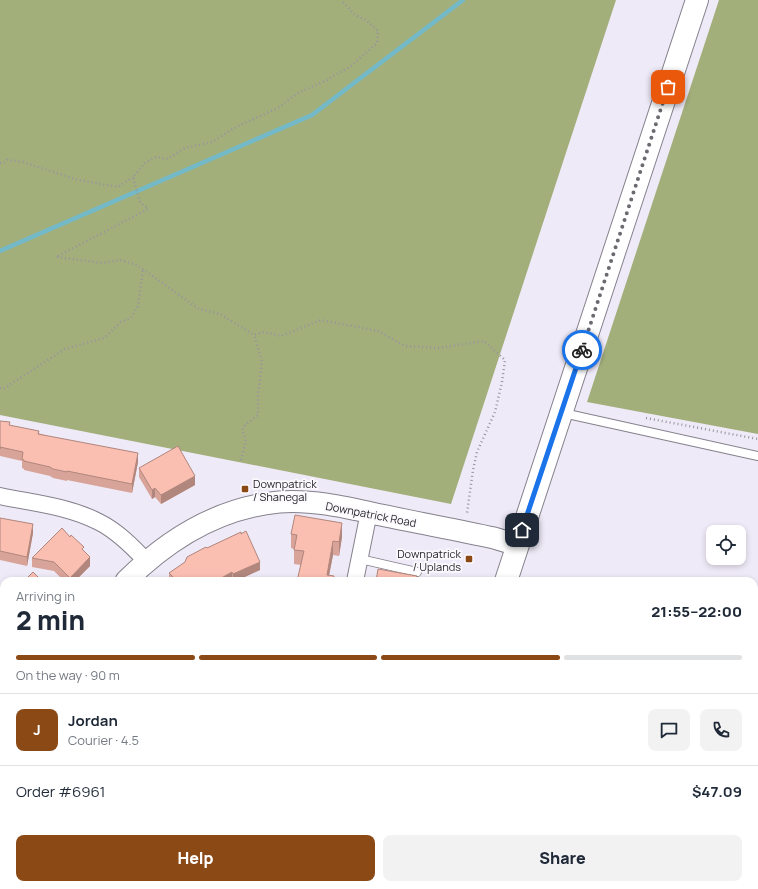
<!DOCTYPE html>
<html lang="en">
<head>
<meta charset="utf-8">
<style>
  body { margin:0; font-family:Manrope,sans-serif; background:#f2f2f3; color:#1f2937; height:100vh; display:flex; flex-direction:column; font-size:15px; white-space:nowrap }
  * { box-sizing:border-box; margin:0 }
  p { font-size:13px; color:#747a83 }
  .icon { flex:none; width:22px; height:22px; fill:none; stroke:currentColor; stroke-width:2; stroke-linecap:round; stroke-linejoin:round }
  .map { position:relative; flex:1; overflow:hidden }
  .panel { position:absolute; left:0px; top:577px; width:758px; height:312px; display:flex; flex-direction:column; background:#fff; border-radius:12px 12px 0 0; box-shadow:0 2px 6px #0003 }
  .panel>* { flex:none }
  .tools { position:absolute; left:706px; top:525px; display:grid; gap:8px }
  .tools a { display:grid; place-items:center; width:40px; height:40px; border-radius:8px; background:#fff; box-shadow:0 2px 6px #0003; font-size:20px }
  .pin { position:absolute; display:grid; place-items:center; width:34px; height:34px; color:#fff; margin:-17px; border-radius:8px; box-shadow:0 2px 6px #0006 }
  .courier { position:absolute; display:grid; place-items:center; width:40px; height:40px; margin:-20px; border:3px solid #1a73e8; border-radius:50%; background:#fff; color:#222; box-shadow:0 1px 5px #0007 }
  .overview em { font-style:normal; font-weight:800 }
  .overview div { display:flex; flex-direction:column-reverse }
  .overview { display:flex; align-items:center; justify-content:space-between; height:68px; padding:0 16px }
  h1 { font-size:26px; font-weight:800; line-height:30px }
  .bar { display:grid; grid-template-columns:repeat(4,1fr); gap:6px 4px; align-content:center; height:48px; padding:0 16px }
  .bar i { height:5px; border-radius:3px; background:#e0e1e3 }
  .bar .current { background:#8b4916 }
  .bar p { grid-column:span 4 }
  .line { display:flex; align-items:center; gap:10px; padding:0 16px; border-top:1px solid #e0e1e3 }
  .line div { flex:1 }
  .round { display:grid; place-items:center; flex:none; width:42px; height:42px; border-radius:8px; background:#f2f2f3 }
  .action { display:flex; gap:8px; margin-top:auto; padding:8px 16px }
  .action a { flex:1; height:46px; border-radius:8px; background:#8b4916; color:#fff; font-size:16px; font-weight:800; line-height:46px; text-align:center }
  .action a+a { background:#f2f2f3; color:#1f2937 }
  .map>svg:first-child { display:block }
  .built { fill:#e6def3 }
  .forest { fill:#a2af7b }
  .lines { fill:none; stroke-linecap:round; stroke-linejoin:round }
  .stream { stroke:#74b9c7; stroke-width:4.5 }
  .service-casing { stroke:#85818d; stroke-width:10 }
  .minor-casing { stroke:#85818d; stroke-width:18 }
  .tertiary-casing { stroke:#85818d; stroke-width:23 }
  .secondary-casing { stroke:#85818d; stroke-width:24 }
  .path { stroke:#97949d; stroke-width:2.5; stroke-dasharray:1 3; stroke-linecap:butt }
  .service { stroke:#fff; stroke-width:8 }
  .minor { stroke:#fff; stroke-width:16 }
  .tertiary { stroke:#fff; stroke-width:21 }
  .secondary { stroke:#fff; stroke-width:22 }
  .wall { fill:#d8a499 }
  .shaded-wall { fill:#b0867d }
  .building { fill:#fbbfb2; stroke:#b0867d }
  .done { stroke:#6c6971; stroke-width:4; stroke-dasharray:0 7.2 }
  .route { stroke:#1a73e8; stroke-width:5 }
  .poi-dot { fill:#8b4916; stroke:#fbf9fe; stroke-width:1.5 }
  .labels { text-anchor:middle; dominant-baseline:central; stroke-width:3.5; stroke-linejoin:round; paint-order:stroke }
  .poi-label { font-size:11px; fill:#262429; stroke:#fbf9fe; text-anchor:start }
  .street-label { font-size:11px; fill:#262429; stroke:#fbf9fe }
</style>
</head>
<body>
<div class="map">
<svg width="758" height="889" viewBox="0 0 758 889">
  <rect width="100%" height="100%" fill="#efeaf7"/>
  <path class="built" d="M424,885H535L556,889H424Z"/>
  <path class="forest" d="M0,0H616L451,504L0,415Z
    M719,0H758V434L587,402Z"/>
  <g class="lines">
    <path class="stream" d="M0,251L312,115L463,0"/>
    <g class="service-casing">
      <path id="service" d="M563,413L758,456
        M360,559L417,572
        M754,674L758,675
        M754,861L758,862"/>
    </g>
    <g class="minor-casing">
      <path id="minor" d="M0,496C33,503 68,506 99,522C117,531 132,546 146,561
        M355,581L369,512
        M0,880L4,884
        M641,885L664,889
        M275,889L276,885"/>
    </g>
    <g class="tertiary-casing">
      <path id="tertiary" d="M126,581C169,538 218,508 279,502C312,499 349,508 381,515C419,523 457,530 494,538L517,545
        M0,703L4,700"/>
    </g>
    <g class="secondary-casing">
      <path id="secondary" d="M506,581L697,0
        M407,889L408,885"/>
    </g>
    <path class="path" d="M0,163H4L7,160L23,162L78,180L118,187L133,177
      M58,256L148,209L140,202L133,177L146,162L156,157L168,159L185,148L212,142L236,127L278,108L296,94L325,81L351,66L377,43L378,31L366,20L355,15L341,0
      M57,257L103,263L120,260L137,265L199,309L220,314L254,335L264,332L281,336L321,320L378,331L405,346L438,348L484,341L505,360L502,382L495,412L477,452L473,470L467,513
      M0,388L3,389L65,349L104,338L121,322L131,318L138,306L143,269
      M646,418L758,439
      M241,460L246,441L242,430L246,424L258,415V395L262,361L254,335"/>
    <use href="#service" class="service"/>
    <use href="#minor" class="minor"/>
    <use href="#tertiary" class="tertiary"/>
    <use href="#secondary" class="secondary"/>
  </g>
  <path class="wall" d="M0,421L10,425L138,462L132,493L67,480V481L53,478L50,476L24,470V469L22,468V461L0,456V458Z
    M139,468L195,485L161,504L155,497L152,499L139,477Z
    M0,518L33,533L27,566L0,560Z
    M291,534L342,537L339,556L333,555L329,575L334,581L301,565L294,564V549L291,548Z
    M207,548L260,570L236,581H169V573Z
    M84,551L90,566L75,581H64L54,571L32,567V558Z
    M0,785L4,789V835L0,831Z
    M55,885H100L104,889H60Z
    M177,885H239L238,889H199Z"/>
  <path class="shaded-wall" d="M138,453V462L132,493V484Z
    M195,476V485L161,504V495Z
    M155,488V497L152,499V490Z
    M342,523V537L339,556V542Z
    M33,524V533L27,566V557Z
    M333,541V555L328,581L327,575Z
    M90,557V566L75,581H70V578Z
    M260,562V570L236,581H233V574Z
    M232,572V581H216Z
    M4,644V653L0,657V648Z
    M4,773V782L0,785V776Z
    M237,885H239L238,889H236Z
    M340,885H343L342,889H339Z"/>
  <path class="building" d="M0,421L10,422L9,425L39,431L38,434L138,453L132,484L67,471V472L53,469L50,467L24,461V460L22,459L23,452L0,447V449Z
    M178,446L195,476L161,495L155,488L152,490L139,468Z
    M295,515L342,523L339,542L333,541L327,575L334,576L333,581H297L304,551L294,550L297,535L291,534Z
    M0,518L33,524L27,557L0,551Z
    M62,528L70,537L71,535L84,547L82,549L90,557L70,578L54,562L32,558Z
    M246,531L260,562L233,574L232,572L216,581H177L169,573L185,562L187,557L206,547L207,548L241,532V534Z
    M378,569L417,576L416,581H376Z
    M33,572L42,581H24Z
    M4,600V644L0,648V604Z
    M4,739V773L0,776V742Z
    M0,785L4,789V826L0,822Z
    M64,885H100L104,889H68Z
    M212,885H237L236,889H211Z
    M311,885H340L339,889H310Z
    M482,885H573L595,889H481Z
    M466,887L476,889H466Z"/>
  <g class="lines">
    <path class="done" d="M582,350L668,87"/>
    <path class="route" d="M522,530L582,350"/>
  </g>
  <g class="poi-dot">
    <rect x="241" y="485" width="8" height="8" rx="2"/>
    <rect x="465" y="555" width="8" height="8" rx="2"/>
  </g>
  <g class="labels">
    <g class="poi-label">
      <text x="253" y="483">Downpatrick<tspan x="253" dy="13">/ Shanegal</tspan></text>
      <text x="461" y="553" text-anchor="end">Downpatrick<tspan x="461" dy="13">/ Uplands</tspan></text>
    </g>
    <g class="street-label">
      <text transform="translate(371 514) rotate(11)">Downpatrick Road</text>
    </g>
  </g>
</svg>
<div class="tools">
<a><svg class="icon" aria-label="locate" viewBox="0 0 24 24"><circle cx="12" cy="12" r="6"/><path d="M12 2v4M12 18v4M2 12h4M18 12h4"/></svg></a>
</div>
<div class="pin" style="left:668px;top:87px;background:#ea580c"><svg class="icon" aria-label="bag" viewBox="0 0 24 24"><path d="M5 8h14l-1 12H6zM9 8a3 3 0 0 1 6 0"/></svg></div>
<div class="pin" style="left:522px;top:530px;background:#1f2937"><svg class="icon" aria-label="home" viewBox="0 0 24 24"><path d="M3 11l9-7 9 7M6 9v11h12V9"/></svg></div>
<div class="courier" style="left:582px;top:350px"><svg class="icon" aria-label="bike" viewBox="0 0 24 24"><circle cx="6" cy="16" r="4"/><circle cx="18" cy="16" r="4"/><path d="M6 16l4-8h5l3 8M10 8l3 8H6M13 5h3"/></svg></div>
<section class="panel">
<div class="overview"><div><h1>2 min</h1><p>Arriving in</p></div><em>21:55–22:00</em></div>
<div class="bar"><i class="current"></i><i class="current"></i><i class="current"></i><i></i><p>On the way · 90 m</p></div>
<div class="line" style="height:72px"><b class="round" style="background:#8b4916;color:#fff">J</b><div><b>Jordan</b><p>Courier · 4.5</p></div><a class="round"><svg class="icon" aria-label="chat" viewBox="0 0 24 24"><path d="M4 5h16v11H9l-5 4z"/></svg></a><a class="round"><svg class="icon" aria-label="phone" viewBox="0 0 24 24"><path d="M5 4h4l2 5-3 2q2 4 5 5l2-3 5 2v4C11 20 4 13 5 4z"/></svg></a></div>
<div class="line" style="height:52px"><div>Order #6961</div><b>$47.09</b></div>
<div class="action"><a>Help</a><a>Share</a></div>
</section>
</div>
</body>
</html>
